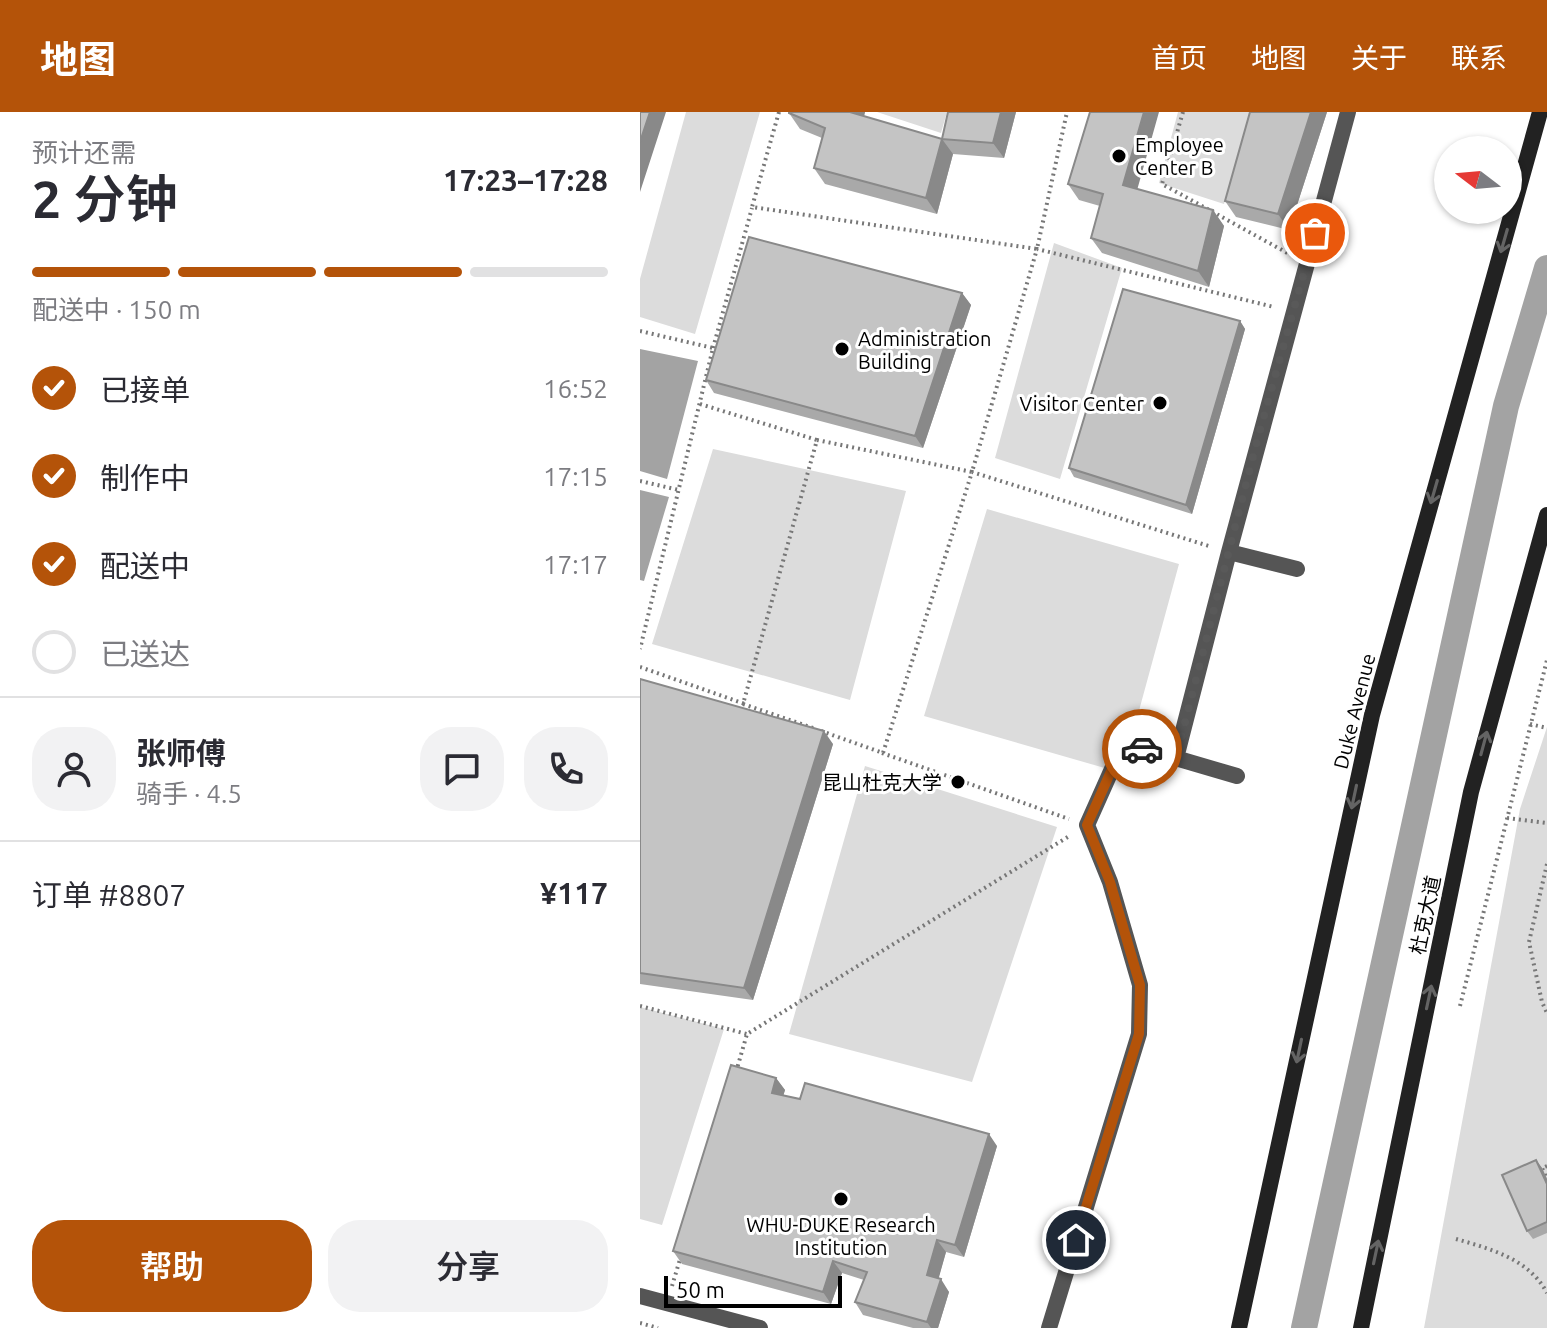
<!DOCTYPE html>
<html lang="zh">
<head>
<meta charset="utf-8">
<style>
  body { margin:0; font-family:Ubuntu,"Noto Sans SC",sans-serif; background:#f2f2f3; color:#2b2b33; height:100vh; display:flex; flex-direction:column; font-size:30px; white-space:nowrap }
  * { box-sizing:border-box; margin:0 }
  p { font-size:26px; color:#7c7c81 }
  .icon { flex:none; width:44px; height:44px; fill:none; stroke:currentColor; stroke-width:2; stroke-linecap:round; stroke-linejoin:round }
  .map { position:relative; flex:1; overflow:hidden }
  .panel { display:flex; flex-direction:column; background:#fff; width:640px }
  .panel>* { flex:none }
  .needle { width:52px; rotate:286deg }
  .fabs { position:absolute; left:794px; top:24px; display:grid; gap:16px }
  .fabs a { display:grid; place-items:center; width:88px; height:88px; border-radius:50%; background:#fff; box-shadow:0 2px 6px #0004; font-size:40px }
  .scale { position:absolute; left:24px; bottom:20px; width:178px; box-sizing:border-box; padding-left:8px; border:4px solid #000; border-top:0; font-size:22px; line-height:28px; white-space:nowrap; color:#000; -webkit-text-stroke:6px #fff; paint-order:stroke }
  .pin { position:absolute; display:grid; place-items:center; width:68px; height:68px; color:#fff; margin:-34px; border:4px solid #fff; border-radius:50%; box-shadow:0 2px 8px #0007 }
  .courier { position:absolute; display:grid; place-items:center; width:80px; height:80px; margin:-40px; border:6px solid #b45309; border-radius:50%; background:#fff; color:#222; box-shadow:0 2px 10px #0007 }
  .overview em { font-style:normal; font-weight:600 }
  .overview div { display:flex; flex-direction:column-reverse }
  .overview { display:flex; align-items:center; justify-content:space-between; height:136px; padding:0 32px }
  h1 { font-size:52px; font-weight:600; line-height:60px }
  .bar { display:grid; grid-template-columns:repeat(4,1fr); gap:12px 8px; align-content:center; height:96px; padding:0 32px }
  .bar i { height:10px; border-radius:6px; background:#e1e1e2 }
  .bar .selected { background:#b45309 }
  .bar p { grid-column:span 4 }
  .line { display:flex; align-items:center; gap:20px; padding:0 32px; border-top:2px solid #e1e1e2 }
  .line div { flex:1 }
  .round { display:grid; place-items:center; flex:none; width:84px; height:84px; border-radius:32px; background:#f2f2f3 }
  ol { padding:0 32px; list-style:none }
  li { display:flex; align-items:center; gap:24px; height:88px }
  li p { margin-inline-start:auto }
  li .icon { padding:8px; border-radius:50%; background:#b45309; color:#fff; stroke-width:4 }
  li:last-child { color:#7c7c81 }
  li i { width:44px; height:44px; border:4px solid #e1e1e2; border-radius:50% }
  .cta { display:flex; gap:16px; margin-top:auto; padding:16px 32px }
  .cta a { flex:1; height:92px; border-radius:32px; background:#b45309; color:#fff; font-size:32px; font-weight:600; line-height:92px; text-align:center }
  .cta a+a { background:#f2f2f3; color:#2b2b33 }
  header { display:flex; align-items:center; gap:48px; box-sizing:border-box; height:112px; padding:0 40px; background:#b45309; color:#fff }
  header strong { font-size:38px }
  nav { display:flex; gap:44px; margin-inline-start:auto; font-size:28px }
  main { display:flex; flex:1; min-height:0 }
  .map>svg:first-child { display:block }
  .green { fill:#dcdcdc }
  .water { fill:#a3a3a3 }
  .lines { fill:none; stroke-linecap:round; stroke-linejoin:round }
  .canal { stroke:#a3a3a3; stroke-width:26 }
  .path { stroke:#777; stroke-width:4; stroke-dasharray:2 4; stroke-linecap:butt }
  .minor { stroke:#555; stroke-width:16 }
  .secondary { stroke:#222; stroke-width:16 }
  .wall { fill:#a9a9a9 }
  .shaded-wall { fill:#898989 }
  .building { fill:#c4c4c4; stroke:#898989; stroke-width:2 }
  .oneway { stroke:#646464 }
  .done { stroke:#595959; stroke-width:8; stroke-dasharray:0 14.4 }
  .route { stroke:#b45309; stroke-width:10 }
  .poi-dot { fill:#000; stroke:#fff; stroke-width:3 }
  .labels { text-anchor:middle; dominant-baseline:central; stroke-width:6; stroke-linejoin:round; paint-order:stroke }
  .poi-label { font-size:20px; fill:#000; stroke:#fff; text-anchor:start }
  .street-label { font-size:20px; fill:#000; stroke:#fff }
</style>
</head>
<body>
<header>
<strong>地图</strong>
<nav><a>首页</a><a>地图</a><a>关于</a><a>联系</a></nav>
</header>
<main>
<section class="panel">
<div class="overview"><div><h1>2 分钟</h1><p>预计还需</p></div><em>17:23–17:28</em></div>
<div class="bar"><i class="selected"></i><i class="selected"></i><i class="selected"></i><i></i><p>配送中 · 150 m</p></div>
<ol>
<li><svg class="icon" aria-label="check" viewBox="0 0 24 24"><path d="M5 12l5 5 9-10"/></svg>已接单<p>16:52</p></li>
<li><svg class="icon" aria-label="check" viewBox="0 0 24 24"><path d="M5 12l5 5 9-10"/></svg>制作中<p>17:15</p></li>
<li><svg class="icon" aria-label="check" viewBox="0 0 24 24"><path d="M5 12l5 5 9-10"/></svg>配送中<p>17:17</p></li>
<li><i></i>已送达</li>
</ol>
<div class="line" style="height:144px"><a class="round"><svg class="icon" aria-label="person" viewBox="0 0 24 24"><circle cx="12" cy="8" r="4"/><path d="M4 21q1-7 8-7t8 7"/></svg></a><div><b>张师傅</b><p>骑手 · 4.5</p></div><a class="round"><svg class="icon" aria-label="chat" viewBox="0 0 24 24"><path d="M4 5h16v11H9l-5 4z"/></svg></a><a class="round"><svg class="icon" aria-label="phone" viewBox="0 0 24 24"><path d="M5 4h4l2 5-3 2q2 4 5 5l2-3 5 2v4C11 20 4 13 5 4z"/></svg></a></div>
<div class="line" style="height:104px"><div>订单 #8807</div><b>¥117</b></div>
<div class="cta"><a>帮助</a><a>分享</a></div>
</section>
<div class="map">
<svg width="907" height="1216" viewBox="0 0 907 1216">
  <rect width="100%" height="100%" fill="#fff"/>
  <path class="green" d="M46,0H120L55,222L0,205V167Z
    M237,0H307L301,21Z
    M538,0H611L584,92L519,71Z
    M414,131L482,156L420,367L355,346Z
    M73,337L266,379L210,588L12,532Z
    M347,397L539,452L482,661L284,604Z
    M907,615V1216H784L880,697Z
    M225,654L417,715L332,970L149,922Z
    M0,895L84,917L22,1113L0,1107Z"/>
  <path class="water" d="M0,237L58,249L27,367L0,359Z
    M0,378L29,385L4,469L0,468Z"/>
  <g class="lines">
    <path class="canal" d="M664,1216L866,294L907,156"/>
    <path class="path" d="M139,0L112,95L397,137L427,0
      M543,0L522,72L651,143
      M0,219L73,236L0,537
      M73,236L112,96
      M60,292L177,328
      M0,369L39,378
      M0,555L105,592
      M890,612L907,616
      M173,616L103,592L177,328L332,360L397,137L634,195
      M181,619L243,641L332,360L572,435
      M242,641L429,707
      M867,706L907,711
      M907,752L889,830L902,890L907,901
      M0,894L107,922
      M820,894L907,548
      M96,960L107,922L431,723
      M907,1054L902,1056L907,1067
      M816,1127C851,1137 889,1147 907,1181
      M32,1174L41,1144
      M0,1211L18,1216"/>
    <path class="minor" d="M657,457L589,440L708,0
      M536,646L589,440
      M0,1184L120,1216
      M409,1216L499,922L500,873L470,770L447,713L472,657L491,633L597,664"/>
    <path class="secondary" d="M599,1216L732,603L900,0
      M721,1216L831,680L907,403"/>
  </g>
  <path class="wall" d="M149,0H225L224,4L302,27L308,0H376L364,46L313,42L297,102L185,72L174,56L182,26L160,17L149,1Z
    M610,0H687L649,118L596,105L585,89Z
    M428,72L497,77L573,98L584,114L569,175L462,141L451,126L460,94L439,88Z
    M322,181L331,193L283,336L74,281L66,268Z
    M600,209L605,217L552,402L434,365L429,356Z
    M0,567L193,632L113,888L0,872Z
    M136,966L145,978L143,984L357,1034L324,1145L306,1140L298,1167L309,1180L298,1216H273L223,1203L215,1190L224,1168L202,1161L191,1192L42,1152L33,1139Z
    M896,1048L902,1056L907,1067V1121L893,1127L887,1119Z"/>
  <path class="shaded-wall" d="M10,0H26L0,80V30Z
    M210,0H225L221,16Z
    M361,0H376L364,46L353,31Z
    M504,0H519L494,89L483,73Z
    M671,0H687L649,118L638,102Z
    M302,27L313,42L297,102L286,86Z
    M573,98L584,114L569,175L558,159Z
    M322,181L331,193L283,336L275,324Z
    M600,209L605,217L552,402L546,393Z
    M184,619L193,632L113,888L104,876Z
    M136,966L145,978L140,994L132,981Z
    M349,1022L357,1034L324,1145L315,1133Z
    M896,1048L902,1056L907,1067V1072Z
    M297,1128L306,1140L296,1176L287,1163Z
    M193,1149L202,1161L191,1192L183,1180Z
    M301,1167L309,1180L298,1216H291L287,1210Z"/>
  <path class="building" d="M0,0H10L0,30Z
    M149,0H210L302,27L308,0H361L353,31L302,27L286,86L174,56L185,16L149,1Z
    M450,0H504L483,73L573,98L558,159L451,126L463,82L428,72Z
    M610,0H671L638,102L585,89Z
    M109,125L322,181L275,324L66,268Z
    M483,177L600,209L546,393L429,356Z
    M0,567L184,619L104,876L0,861Z
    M91,953L136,966L132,981L160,987L165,971L349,1022L315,1133L297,1128L287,1163L301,1167L287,1210L215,1190L227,1160L193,1149L183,1180L33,1139Z
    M896,1048L907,1072V1110L887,1119L862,1063Z"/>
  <defs><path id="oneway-shaft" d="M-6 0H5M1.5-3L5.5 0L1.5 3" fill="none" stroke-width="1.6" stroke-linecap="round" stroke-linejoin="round" transform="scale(2)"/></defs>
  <g class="oneway">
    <use href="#oneway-shaft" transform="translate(864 129) rotate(106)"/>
    <use href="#oneway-shaft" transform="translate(794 380) rotate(106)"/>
    <use href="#oneway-shaft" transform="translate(844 631) rotate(-75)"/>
    <use href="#oneway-shaft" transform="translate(714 685) rotate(102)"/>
    <use href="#oneway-shaft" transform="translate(789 885) rotate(-78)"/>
    <use href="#oneway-shaft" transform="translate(659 939) rotate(102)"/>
    <use href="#oneway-shaft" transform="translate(736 1140) rotate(-78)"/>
  </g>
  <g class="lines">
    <path class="done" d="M502,637L536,646L617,329L675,121"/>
    <path class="route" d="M436,1128L499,922L500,873L470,770L447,713L472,657L491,633L502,637"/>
  </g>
  <g class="poi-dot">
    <circle cx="479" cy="44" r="8"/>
    <circle cx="202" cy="237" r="8"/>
    <circle cx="520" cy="291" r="8"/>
    <circle cx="318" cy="670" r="8"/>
    <circle cx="201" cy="1087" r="8"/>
  </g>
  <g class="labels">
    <g class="poi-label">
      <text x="495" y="32">Employee<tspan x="495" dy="23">Center B</tspan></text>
      <text x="218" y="226">Administration<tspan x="218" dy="23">Building</tspan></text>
      <text x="504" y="291" text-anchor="end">Visitor Center</text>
      <text x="302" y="670" text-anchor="end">昆山杜克大学</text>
      <text x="201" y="1112" text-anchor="middle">WHU-DUKE Research<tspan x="201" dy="23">Institution</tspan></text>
    </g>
    <g class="street-label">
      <text transform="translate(714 599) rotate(-76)">Duke Avenue</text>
      <text transform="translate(785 803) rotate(-78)">杜克大道</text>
    </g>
  </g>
</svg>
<div class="fabs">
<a><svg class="needle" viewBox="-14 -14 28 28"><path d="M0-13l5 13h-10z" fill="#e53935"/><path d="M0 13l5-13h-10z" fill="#7c7c81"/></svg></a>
</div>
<div class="scale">50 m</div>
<div class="pin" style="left:675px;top:121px;background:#ea580c"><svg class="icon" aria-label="bag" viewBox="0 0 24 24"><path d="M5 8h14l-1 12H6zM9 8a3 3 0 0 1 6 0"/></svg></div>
<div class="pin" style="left:436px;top:1128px;background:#1f2937"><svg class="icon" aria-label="home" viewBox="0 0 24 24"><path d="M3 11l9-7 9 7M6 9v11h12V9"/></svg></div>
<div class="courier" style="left:502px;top:637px"><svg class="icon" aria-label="car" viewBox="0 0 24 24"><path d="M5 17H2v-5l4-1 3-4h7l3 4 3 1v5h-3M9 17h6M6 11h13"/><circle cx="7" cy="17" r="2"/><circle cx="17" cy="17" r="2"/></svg></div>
</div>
</main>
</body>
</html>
